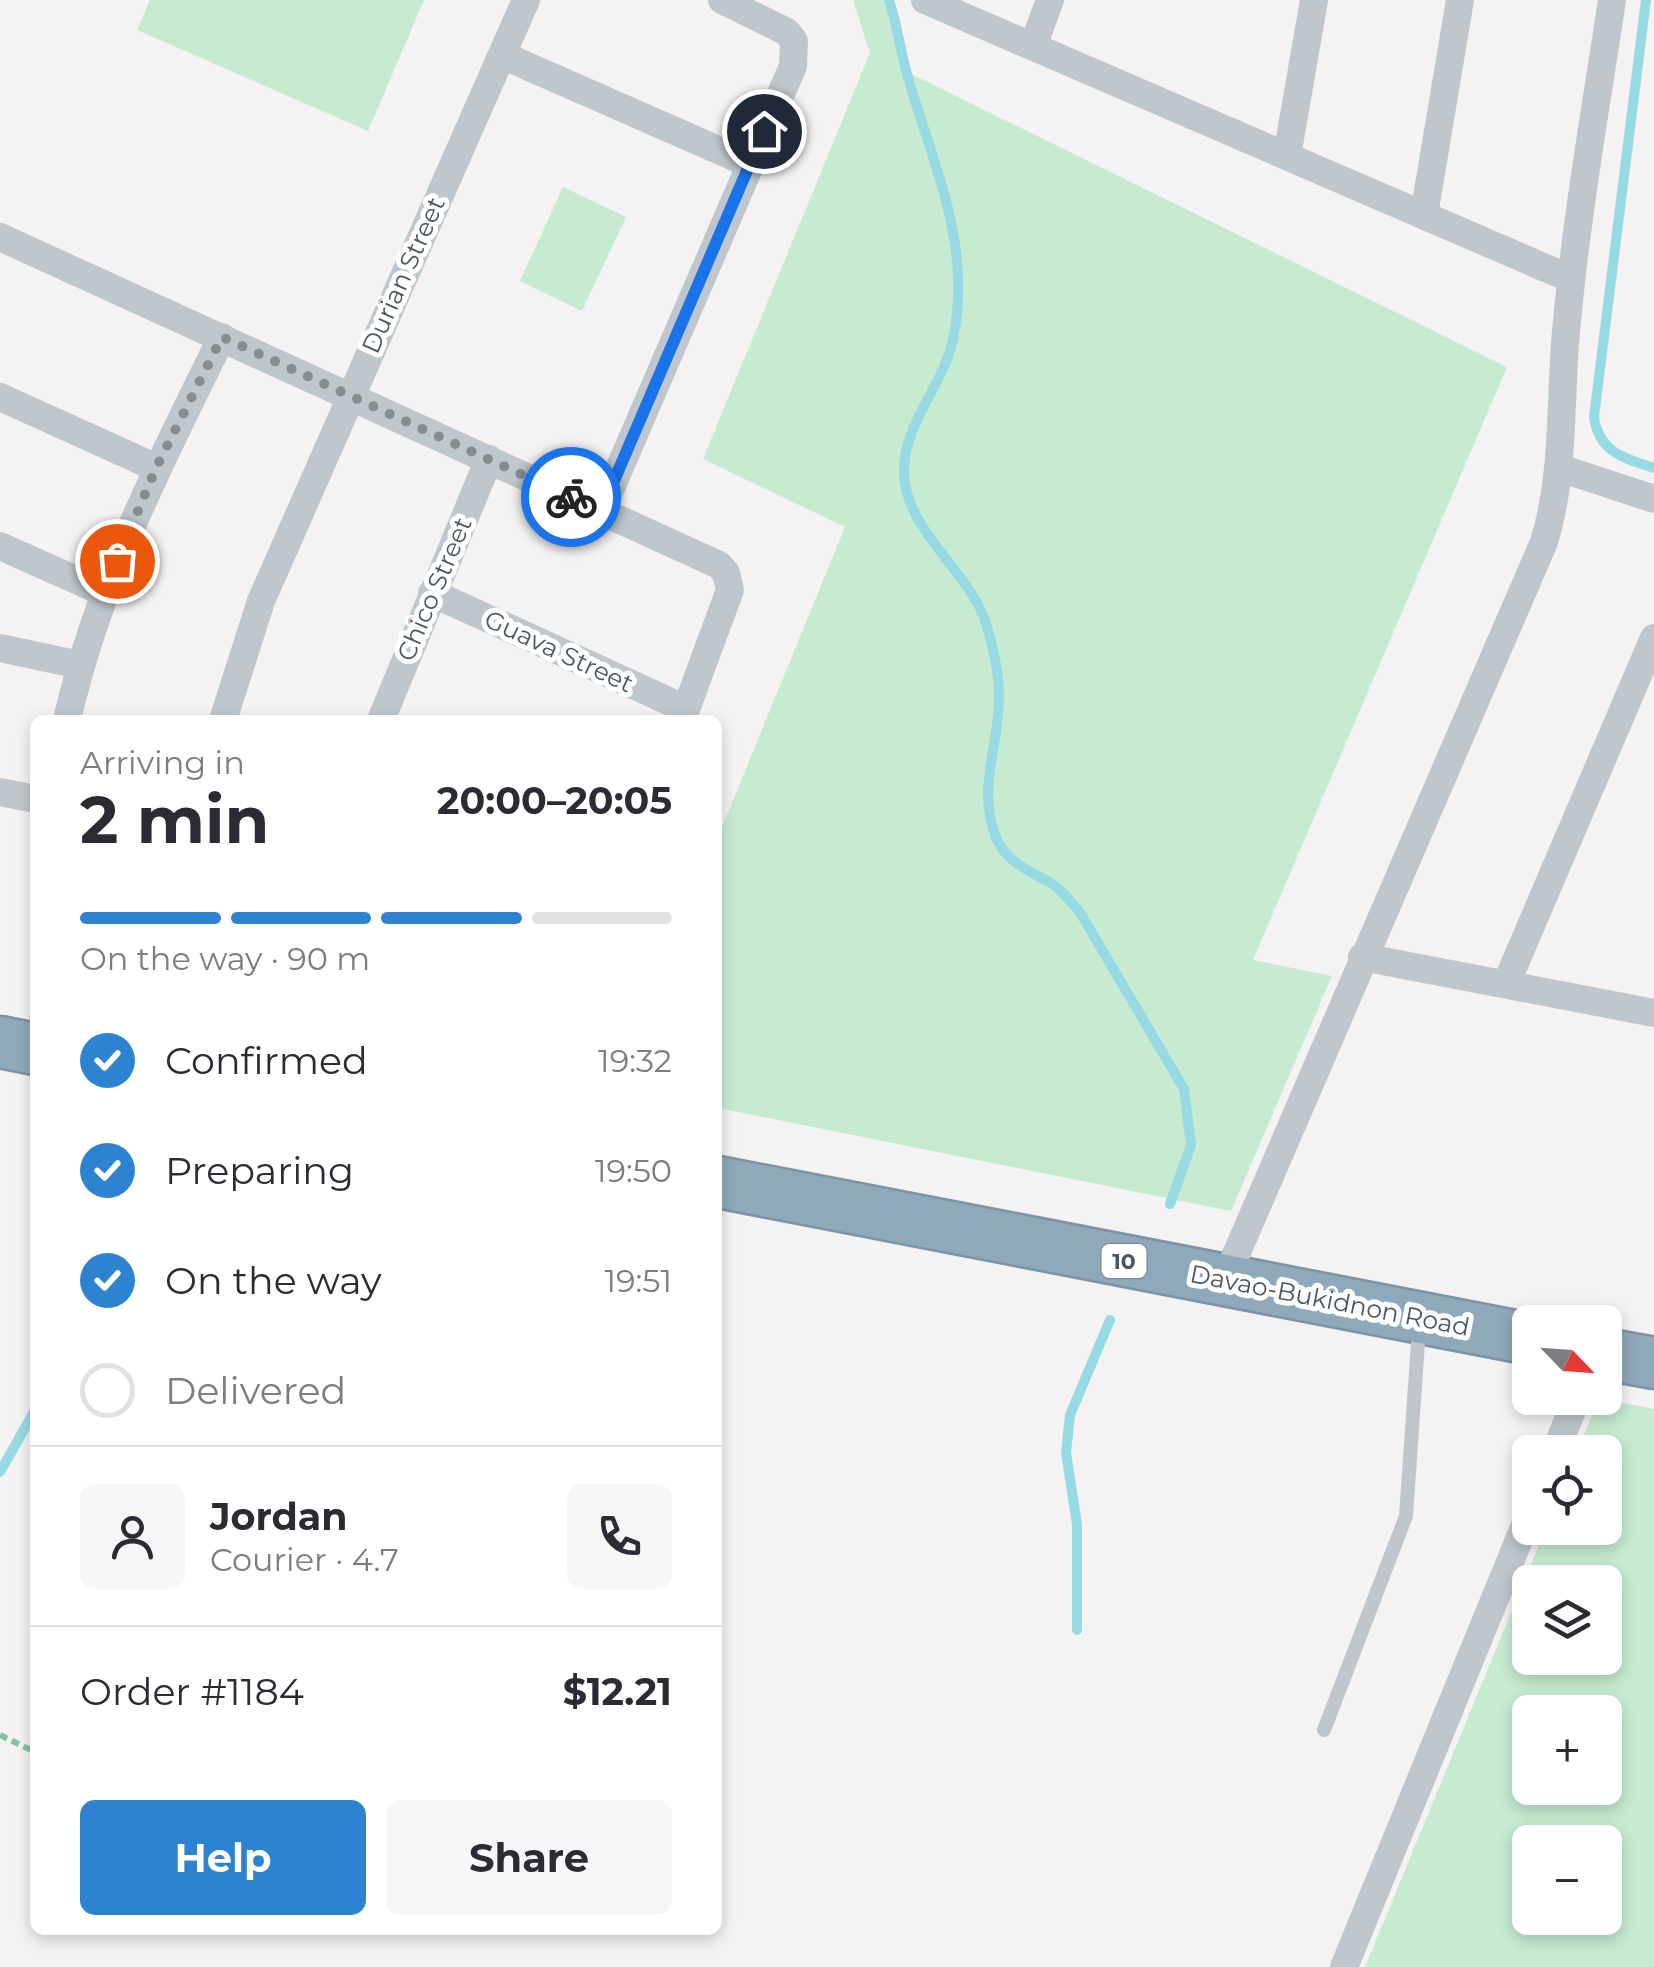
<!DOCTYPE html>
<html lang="en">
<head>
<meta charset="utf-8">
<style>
  body { margin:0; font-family:Montserrat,sans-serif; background:#f7f7f7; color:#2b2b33; height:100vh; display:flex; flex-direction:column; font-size:38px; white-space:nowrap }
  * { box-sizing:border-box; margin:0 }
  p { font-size:32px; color:#7c7c81 }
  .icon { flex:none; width:55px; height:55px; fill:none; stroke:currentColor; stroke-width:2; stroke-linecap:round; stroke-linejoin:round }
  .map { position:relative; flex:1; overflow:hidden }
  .details { position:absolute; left:30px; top:715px; width:692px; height:1220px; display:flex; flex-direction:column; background:#fff; border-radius:15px; box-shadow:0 5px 15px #0003 }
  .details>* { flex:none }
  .needle { width:65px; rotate:115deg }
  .tools { position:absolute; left:1512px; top:1305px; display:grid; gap:20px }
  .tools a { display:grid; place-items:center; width:110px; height:110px; border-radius:15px; background:#fff; box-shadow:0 5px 15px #0003; font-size:50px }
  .pin { position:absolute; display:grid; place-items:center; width:85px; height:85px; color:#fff; margin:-42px; border:5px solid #fff; border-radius:50%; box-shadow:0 2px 10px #0007 }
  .courier { position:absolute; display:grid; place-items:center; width:100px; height:100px; margin:-50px; border:8px solid #1a73e8; border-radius:50%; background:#fff; color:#222; box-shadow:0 2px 12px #0007 }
  .overview em { font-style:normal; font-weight:700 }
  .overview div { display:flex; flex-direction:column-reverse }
  .overview { display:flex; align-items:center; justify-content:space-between; height:170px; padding:0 50px }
  h1 { font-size:65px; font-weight:700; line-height:75px }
  .bar { display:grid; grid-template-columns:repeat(4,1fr); gap:15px 10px; align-content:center; height:120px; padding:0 50px }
  .bar i { height:12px; border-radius:8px; background:#e1e1e2 }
  .bar .current { background:#2e83d1 }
  .bar p { grid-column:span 4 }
  .line { display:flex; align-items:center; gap:25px; padding:0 50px; border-top:2px solid #e1e1e2 }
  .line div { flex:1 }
  .round { display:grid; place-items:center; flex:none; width:105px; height:105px; border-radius:15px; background:#f7f7f7 }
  ol { padding:0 50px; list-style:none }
  li { display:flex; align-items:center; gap:30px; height:110px }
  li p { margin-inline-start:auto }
  li .icon { padding:10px; border-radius:50%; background:#2e83d1; color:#fff; stroke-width:4 }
  li:last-child { color:#7c7c81 }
  li i { width:55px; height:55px; border:5px solid #e1e1e2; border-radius:50% }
  .button { display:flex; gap:20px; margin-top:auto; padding:20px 50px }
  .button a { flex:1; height:115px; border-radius:15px; background:#2e83d1; color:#fff; font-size:40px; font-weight:700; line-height:115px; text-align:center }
  .button a+a { background:#f7f7f7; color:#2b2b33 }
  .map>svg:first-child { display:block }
  .green { fill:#c6ebd1; fill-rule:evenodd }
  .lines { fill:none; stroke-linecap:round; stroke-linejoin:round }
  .stream { stroke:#98dae3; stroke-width:10 }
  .building { fill:#cccfd3 }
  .highway-casing { stroke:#7a93a6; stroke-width:55 }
  .path { stroke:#81c69f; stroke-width:6; stroke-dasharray:8 5; stroke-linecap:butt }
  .lane { stroke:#bfc7cc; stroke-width:14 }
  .street { stroke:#bfc7cc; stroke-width:28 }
  .highway { stroke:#8fa8ba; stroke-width:50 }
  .done { stroke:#868d91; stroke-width:10; stroke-dasharray:0 18 }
  .route { stroke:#1a73e8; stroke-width:12 }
  .labels { text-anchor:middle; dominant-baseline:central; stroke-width:10; stroke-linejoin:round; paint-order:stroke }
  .shield { fill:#fff; stroke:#81898e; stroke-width:2.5 }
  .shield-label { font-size:22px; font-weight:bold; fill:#4b565d }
  .street-label { font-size:25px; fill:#4b565d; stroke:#fff }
</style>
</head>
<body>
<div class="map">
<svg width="1654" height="1967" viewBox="0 0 1654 1967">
  <rect width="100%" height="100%" fill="#f4f2f2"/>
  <path class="green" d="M150,0H424L368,131L137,30Z
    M853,0H889L907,72L1507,367L1253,960L1332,976L1231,1211L718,1108V837L845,527L703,459L870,53Z
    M563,187L626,217L582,311L520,281Z
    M1599,1398L1654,1409V1967H1365L1546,1528H1605V1452H1577ZM1530,1582H1605V1658H1530ZM1530,1712H1605V1788H1530ZM1530,1842H1605V1918H1530Z"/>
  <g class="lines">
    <path class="stream" d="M889,0C897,24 900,49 907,74C932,163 973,244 953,339C944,385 902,425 904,474C907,531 965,568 984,618C992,640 1000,677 999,700C998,748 978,788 995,835C1005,862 1028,870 1051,883C1061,889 1069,901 1078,909L1184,1089L1191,1145L1170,1204
      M1646,0L1594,417C1599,452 1623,458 1654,468
      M0,1472L35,1410
      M1077,1630V1524L1066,1453L1070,1415L1110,1320"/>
  </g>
  <path class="building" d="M1530,1850V1896L1520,1891L1513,1871L1523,1852Z"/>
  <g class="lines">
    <g class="highway-casing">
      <path id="highway" d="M0,1042L35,1049
        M718,1182L1530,1339
        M1605,1354L1654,1363"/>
    </g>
    <path class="path" d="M0,1735L35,1752"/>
    <path class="lane" d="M1324,1730L1406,1516L1419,1328"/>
    <path class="street" d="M925,0L1571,279
      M1033,46L1050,0
      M502,55L750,164
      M1287,156L1314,0
      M1424,215L1460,0
      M0,237L719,565L726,573L730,590L682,720
      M0,397L157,468
      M1560,468L1654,499
      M601,511L793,66L794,41L787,32L722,0
      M0,546L103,592
      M432,593L686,709
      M0,648L80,665
      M67,720C98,584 160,461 222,337
      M223,720L261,601L526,0
      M381,720L489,459
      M0,792L35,799
      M1362,957L1654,1013
      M1506,984L1654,638
      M1225,1280L1544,542C1566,470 1559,395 1567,321C1577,213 1596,107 1612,0
      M1555,1452L1577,1398
      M1344,1967L1530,1513"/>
    <use href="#highway" class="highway"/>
  </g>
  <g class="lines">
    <path class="done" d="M117,561L156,468L222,337L571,497"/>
    <path class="route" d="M571,497L601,511L764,131"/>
  </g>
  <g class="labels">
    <rect class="shield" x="1101.5" y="1244" width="45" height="34" rx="8"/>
    <g class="shield-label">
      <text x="1124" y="1261">10</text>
    </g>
    <g class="street-label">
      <text transform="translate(403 275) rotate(-66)">Durian Street</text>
      <text transform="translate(434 589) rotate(-67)">Chico Street</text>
      <text transform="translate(559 651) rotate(25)">Guava Street</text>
      <text transform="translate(1330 1300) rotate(11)">Davao-Bukidnon Road</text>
    </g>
  </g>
</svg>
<div class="tools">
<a><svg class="needle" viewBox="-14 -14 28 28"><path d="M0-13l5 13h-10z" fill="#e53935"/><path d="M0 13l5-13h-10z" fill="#7c7c81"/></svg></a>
<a><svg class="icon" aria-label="locate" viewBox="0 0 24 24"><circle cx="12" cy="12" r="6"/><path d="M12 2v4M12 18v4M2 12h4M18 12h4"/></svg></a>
<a><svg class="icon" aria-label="layers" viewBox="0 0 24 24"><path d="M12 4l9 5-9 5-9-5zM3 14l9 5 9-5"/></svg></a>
<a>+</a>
<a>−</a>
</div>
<div class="pin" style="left:117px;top:561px;background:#ea580c"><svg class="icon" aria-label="bag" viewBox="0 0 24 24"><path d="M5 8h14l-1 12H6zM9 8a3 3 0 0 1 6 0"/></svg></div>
<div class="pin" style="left:764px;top:131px;background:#1f2937"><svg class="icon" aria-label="home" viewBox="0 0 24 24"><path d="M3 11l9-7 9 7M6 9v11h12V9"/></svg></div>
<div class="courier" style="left:571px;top:497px"><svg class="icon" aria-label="bike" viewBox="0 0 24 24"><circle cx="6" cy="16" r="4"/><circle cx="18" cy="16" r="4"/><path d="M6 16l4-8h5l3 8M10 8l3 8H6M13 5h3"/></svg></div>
<section class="details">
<div class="overview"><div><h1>2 min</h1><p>Arriving in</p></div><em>20:00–20:05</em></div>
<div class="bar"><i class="current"></i><i class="current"></i><i class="current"></i><i></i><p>On the way · 90 m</p></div>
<ol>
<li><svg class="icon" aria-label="check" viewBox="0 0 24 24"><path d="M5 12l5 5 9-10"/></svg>Confirmed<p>19:32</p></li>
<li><svg class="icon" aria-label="check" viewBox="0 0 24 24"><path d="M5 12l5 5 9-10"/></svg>Preparing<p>19:50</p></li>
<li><svg class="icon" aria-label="check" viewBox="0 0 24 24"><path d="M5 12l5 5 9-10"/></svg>On the way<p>19:51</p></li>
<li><i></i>Delivered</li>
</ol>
<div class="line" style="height:180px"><a class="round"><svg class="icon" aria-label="person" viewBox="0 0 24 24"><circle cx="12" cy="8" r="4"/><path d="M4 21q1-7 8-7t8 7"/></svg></a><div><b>Jordan</b><p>Courier · 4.7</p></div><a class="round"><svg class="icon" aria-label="phone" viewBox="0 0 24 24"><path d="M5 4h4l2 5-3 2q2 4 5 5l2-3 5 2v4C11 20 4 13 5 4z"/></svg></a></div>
<div class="line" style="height:130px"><div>Order #1184</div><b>$12.21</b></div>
<div class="button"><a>Help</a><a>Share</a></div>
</section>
</div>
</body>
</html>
